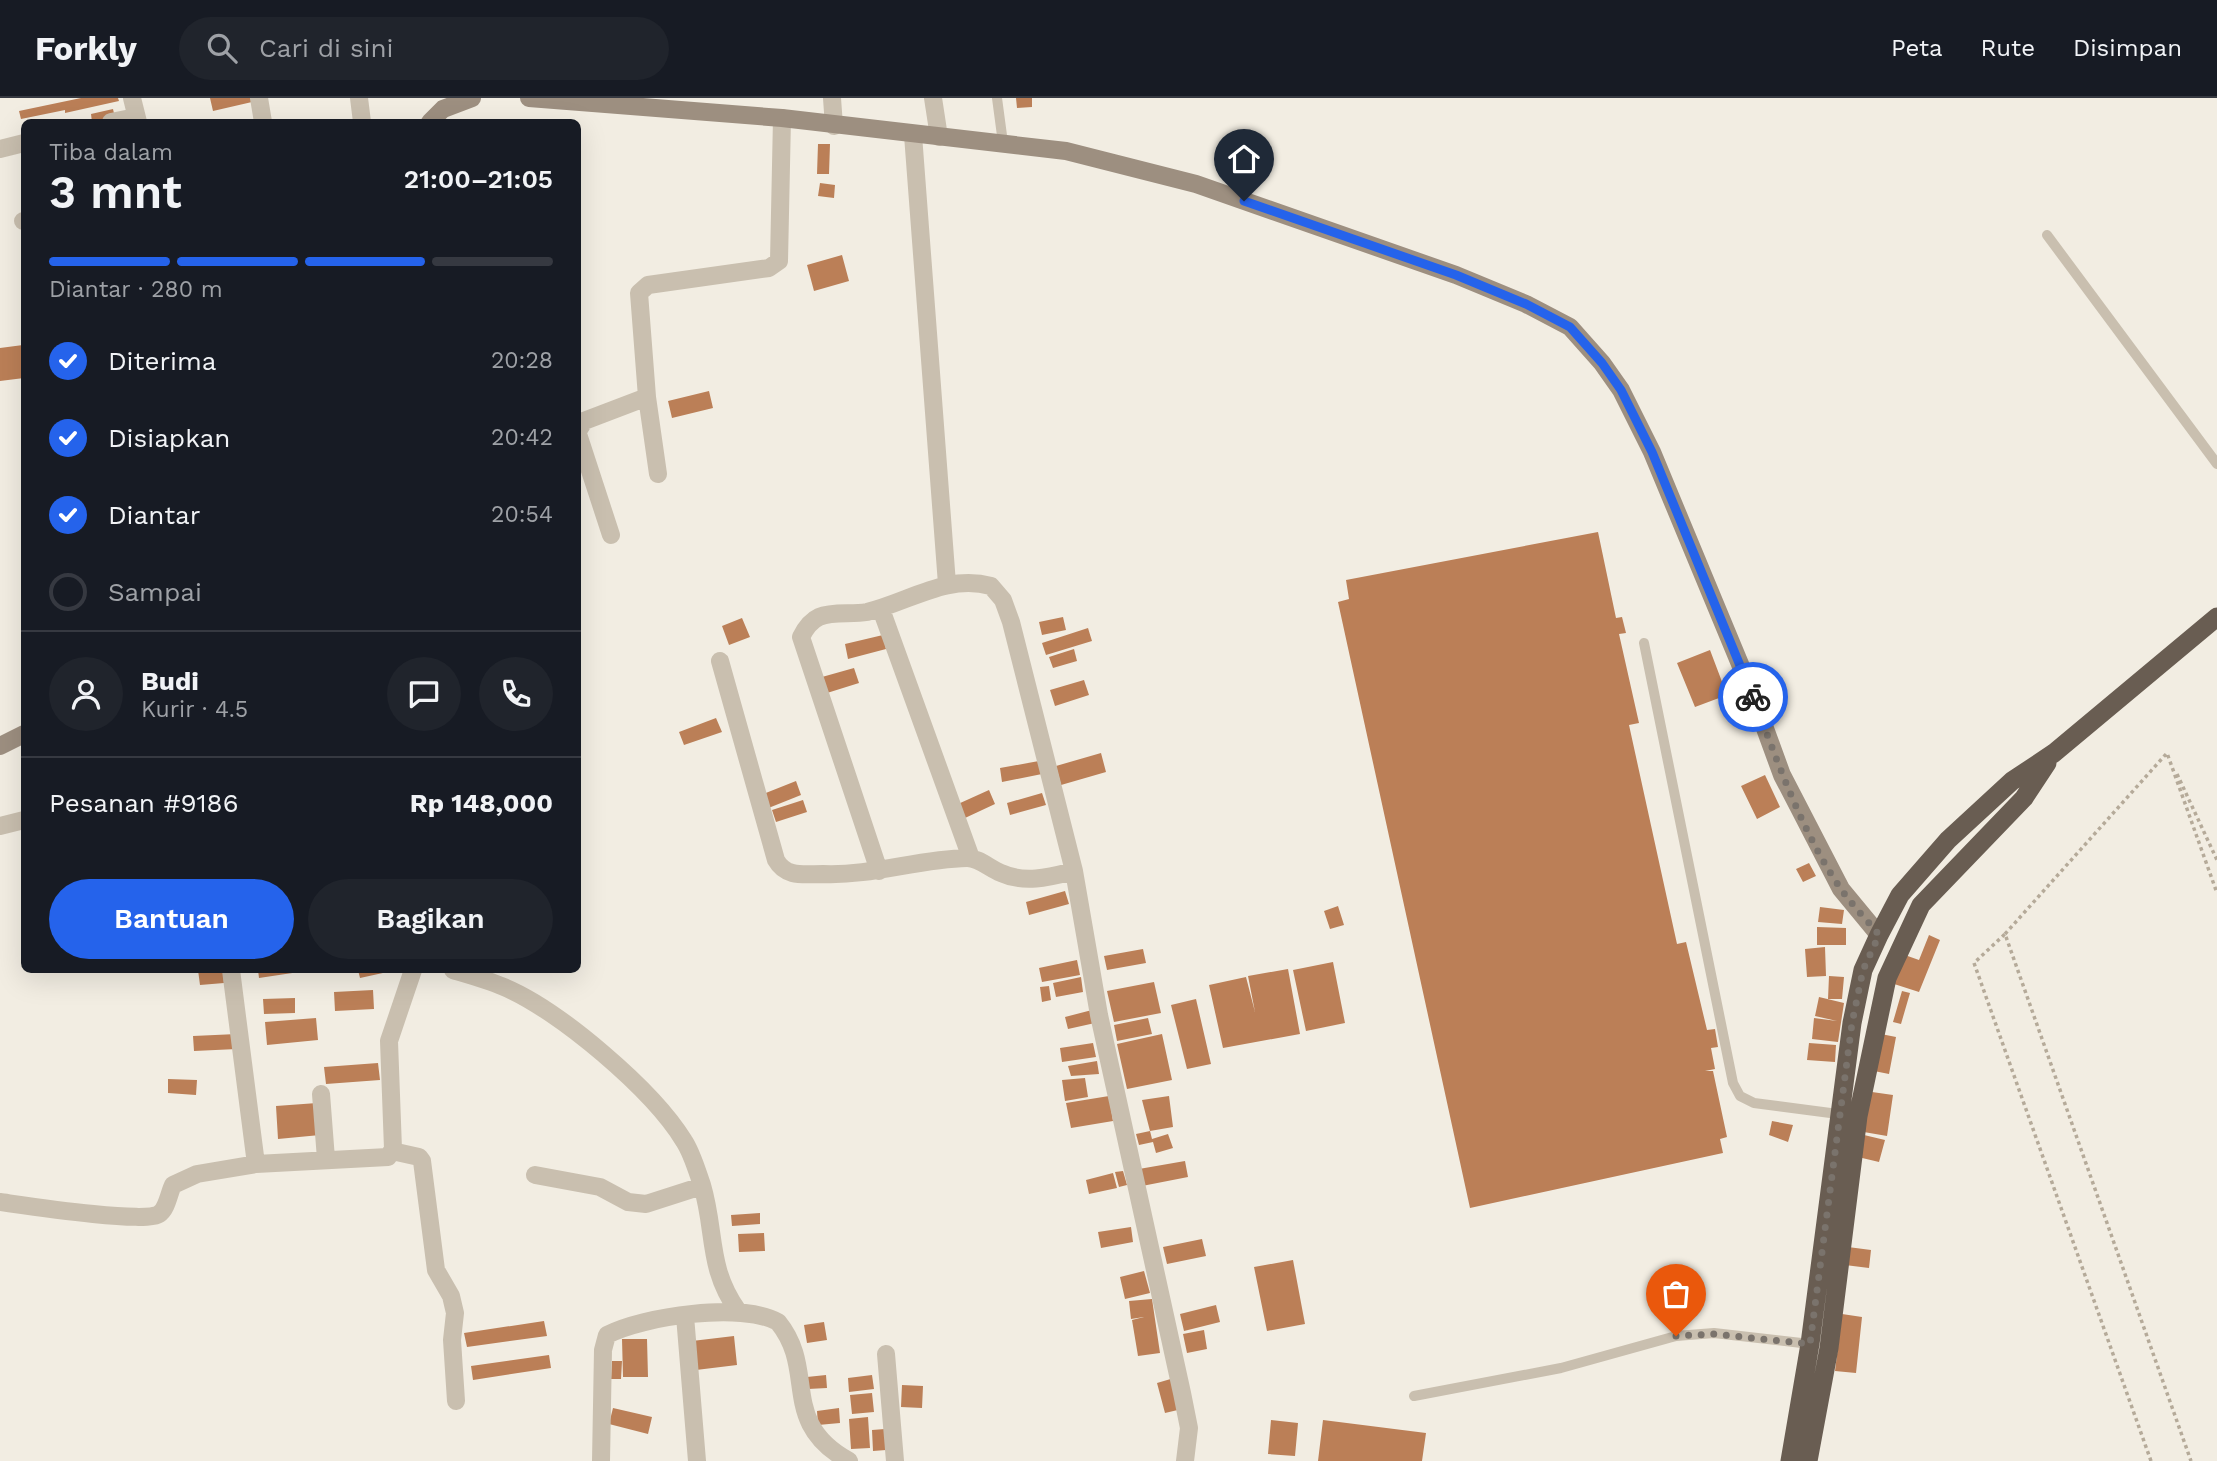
<!DOCTYPE html>
<html lang="id">
<head>
<meta charset="utf-8">
<style>
  body { margin:0; font-family:"Work Sans",sans-serif; background:#20242c; color:#f1f3f6; height:100vh; display:flex; flex-direction:column; font-size:26px; white-space:nowrap }
  * { box-sizing:border-box; margin:0 }
  p { font-size:23px; color:#9ea1a6 }
  .icon { flex:none; width:38px; height:38px; fill:none; stroke:currentColor; stroke-width:2; stroke-linecap:round; stroke-linejoin:round }
  .map { position:relative; flex:1; overflow:hidden }
  .side { position:absolute; left:21px; top:21px; width:560px; height:854px; display:flex; flex-direction:column; background:#171b24; border-radius:10px; box-shadow:0 7px 28px #0002 }
  .side>* { flex:none }
  .pin { position:absolute; display:grid; place-items:center; width:60px; height:60px; color:#fff; margin:-72px -30px; border-radius:50% 50% 50% 0; rotate:-45deg; box-shadow:0 0 7px #0007 }
  .pin .icon { rotate:45deg }
  .courier { position:absolute; display:grid; place-items:center; width:70px; height:70px; margin:-35px; border:5px solid #2563eb; border-radius:50%; background:#fff; color:#222; box-shadow:0 2px 9px #0007 }
  .summary em { font-style:normal; font-weight:600 }
  .summary div { display:flex; flex-direction:column-reverse }
  .summary { display:flex; align-items:center; justify-content:space-between; height:119px; padding:0 28px }
  h1 { font-size:46px; font-weight:600; line-height:52px }
  .bar { display:grid; grid-template-columns:repeat(4,1fr); gap:10px 7px; align-content:center; height:84px; padding:0 28px }
  .bar i { height:9px; border-radius:5px; background:#363941 }
  .bar .selected { background:#2563eb }
  .bar p { grid-column:span 4 }
  .line { display:flex; align-items:center; gap:18px; padding:0 28px; border-top:2px solid #363941 }
  .line div { flex:1 }
  .round { display:grid; place-items:center; flex:none; width:74px; height:74px; border-radius:37px; background:#20242c }
  ol { padding:0 28px; list-style:none }
  li { display:flex; align-items:center; gap:21px; height:77px }
  li p { margin-inline-start:auto }
  li .icon { padding:7px; border-radius:50%; background:#2563eb; color:#fff; stroke-width:4 }
  li:last-child { color:#9ea1a6 }
  li i { width:38px; height:38px; border:4px solid #363941; border-radius:50% }
  .cta { display:flex; gap:14px; margin-top:auto; padding:14px 28px }
  .cta a { flex:1; height:80px; border-radius:42px; background:#2563eb; color:#fff; font-size:28px; font-weight:600; line-height:80px; text-align:center }
  .cta a+a { background:#20242c; color:#f1f3f6 }
  header { display:flex; align-items:center; gap:42px; box-sizing:border-box; height:98px; padding:0 35px; background:#171b24; border-bottom:2px solid #363941 }
  header strong { font-size:33px }
  nav { display:flex; gap:38px; margin-inline-start:auto; font-size:24px }
  .search { width:490px; height:63px; background:#20242c; display:flex; align-items:center; gap:18px; box-sizing:border-box; padding:0 24px; border-radius:38px; color:#9ea1a6; font-size:26px }
  .map>svg:first-child { display:block }
  .building { fill:#bb7f57 }
  .lines { fill:none; stroke-linecap:round; stroke-linejoin:round }
  .path { stroke:#b5aa99; stroke-width:3.5; stroke-dasharray:3.5 3.5; stroke-linecap:butt }
  .service { stroke:#c9bfaf; stroke-width:10 }
  .minor { stroke:#c9bfaf; stroke-width:18 }
  .secondary { stroke:#9d8f80; stroke-width:18 }
  .trunk { stroke:#695d52; stroke-width:19 }
  .done { stroke:#7a736c; stroke-width:7; stroke-dasharray:0 12.6 }
  .route { stroke:#2563eb; stroke-width:9 }
</style>
</head>
<body>
<header>
<strong>Forkly</strong>
<div class="search"><svg class="icon" aria-label="search" viewBox="0 0 24 24"><circle cx="10" cy="10" r="6"/><path d="M15 15l6 6"/></svg>Cari di sini</div>
<nav><a>Peta</a><a>Rute</a><a>Disimpan</a></nav>
</header>
<div class="map">
<svg width="2217" height="1363" viewBox="0 0 2217 1363">
  <rect width="100%" height="100%" fill="#f2ede2"/>
  <path class="building" d="M81,0H118L119,3L65,15V12L21,21L19,13Z
    M210,0H251L252,4L213,13Z
    M1016,0H1032V9L1017,10Z
    M113,11L115,20L92,24L91,16Z
    M818,46H830L829,76H817Z
    M820,85L835,87L834,100L818,98Z
    M842,157L849,183L814,193L807,167Z
    M23,247L24,280L0,283V250Z
    M709,293L713,310L672,320L668,303Z
    M1598,434L1616,520L1622,519L1626,535L1619,536L1639,625L1629,627L1677,846L1686,844L1707,932L1715,931L1718,949L1711,950L1715,971L1705,973H1713L1727,1039L1720,1041L1723,1055L1470,1110L1338,504L1349,501L1346,482Z
    M1063,519L1066,532L1042,537L1039,524Z
    M742,520L750,539L729,547L722,528Z
    M1088,530L1092,543L1046,557L1042,545Z
    M883,537L886,551L848,561L845,546Z
    M1074,551L1077,563L1053,570L1049,559Z
    M1710,552L1727,597L1695,609L1677,565Z
    M854,570L859,585L827,595L822,579Z
    M1084,582L1089,597L1055,608L1050,592Z
    M716,620L722,634L684,647L679,634Z
    M1101,655L1106,674L1061,687L1056,668Z
    M1039,663L1042,676L1002,684L1000,670Z
    M1765,677L1780,709L1757,721L1741,688Z
    M796,683L801,697L766,711L761,697Z
    M989,692L995,706L965,720L958,706Z
    M1042,695L1046,707L1010,717L1007,705Z
    M803,702L807,714L776,724L772,712Z
    M1809,765L1816,778L1803,784L1796,771Z
    M1065,793L1069,806L1029,817L1026,804Z
    M1338,808L1344,827L1330,831L1324,813Z
    M1820,809L1844,812L1842,826L1818,824Z
    M1817,829L1846,830V847H1817Z
    M1929,837L1940,842L1919,894L1891,885L1902,856L1919,862Z
    M1825,849L1826,878L1807,879L1805,851Z
    M1143,851L1146,865L1107,872L1104,858Z
    M1077,862L1080,877L1042,884L1039,870Z
    M1333,864L1345,925L1306,933L1293,872Z
    M1288,871L1300,936L1223,950L1209,887L1246,879L1255,914L1248,878Z
    M198,872H223L224,885L200,887Z
    M258,872H299V874L259,880Z
    M358,872H392V873L360,880Z
    M1829,878L1844,879L1842,901H1828Z
    M1081,879L1083,894L1056,899L1053,885Z
    M1154,884L1161,915L1114,924L1107,893Z
    M1049,888L1051,902L1042,904L1040,889Z
    M373,892L374,911L335,913L334,894Z
    M1902,893L1910,895L1901,926L1893,924Z
    M1819,899L1844,905L1838,944L1812,941L1814,920L1837,923L1815,918Z
    M295,900V915L264,916L263,901Z
    M1196,901L1211,966L1187,971L1171,907Z
    M1092,912L1095,925L1068,931L1065,919Z
    M316,920L318,942L267,947L265,924Z
    M1148,920L1152,936L1117,943L1114,927Z
    M1876,935L1896,939L1889,976L1869,972Z
    M237,936V951L194,953L193,938Z
    M1162,936L1172,982L1127,991L1117,946Z
    M1093,945L1096,959L1062,964L1060,950Z
    M1809,945L1836,947L1835,964L1807,962Z
    M1097,963L1099,976L1071,978L1068,968Z
    M378,965L380,982L326,986L324,969Z
    M1085,980L1088,999L1065,1003L1062,982Z
    M168,981L197,982L196,997L168,995Z
    M1865,993L1893,997L1887,1038L1858,1033Z
    M1109,998L1113,1023L1071,1030L1066,1005Z
    M1169,998L1173,1029L1150,1033L1152,1041L1168,1036L1173,1050L1156,1055L1153,1044L1139,1047L1136,1036L1150,1033L1142,1002Z
    M317,1005L320,1037L278,1041L276,1008Z
    M1772,1023L1793,1027L1788,1044L1769,1037Z
    M1864,1037L1885,1042L1879,1064L1858,1059Z
    M1185,1063L1188,1079L1142,1088L1139,1071Z
    M1123,1073L1127,1087L1119,1089L1115,1074Z
    M1113,1075L1117,1090L1089,1096L1086,1082Z
    M760,1115V1126L732,1128L731,1117Z
    M1131,1129L1133,1144L1101,1150L1098,1134Z
    M764,1135L765,1153L739,1154L738,1136Z
    M1202,1141L1206,1158L1167,1166L1163,1149Z
    M1848,1149L1871,1152L1869,1170L1845,1167Z
    M1293,1162L1305,1226L1267,1233L1254,1169Z
    M1144,1173L1150,1195L1125,1201L1120,1179Z
    M1152,1201L1160,1255L1138,1258L1132,1222L1144,1219L1131,1221L1129,1203Z
    M1216,1207L1220,1224L1184,1233L1180,1216Z
    M1842,1216L1862,1219L1856,1275L1835,1273Z
    M544,1223L547,1238L467,1249L464,1235Z
    M824,1224L827,1242L807,1245L804,1227Z
    M1204,1232L1207,1251L1187,1255L1183,1236Z
    M734,1238L737,1267L696,1272L692,1243Z
    M622,1241H647L648,1279H623Z
    M549,1257L551,1270L473,1282L471,1268Z
    M612,1263H622L621,1281H611Z
    M826,1277L827,1290L808,1291L807,1279Z
    M872,1277L874,1291L849,1294L848,1280Z
    M1174,1280L1182,1311L1165,1315L1157,1285Z
    M902,1287L923,1288L922,1310L901,1309Z
    M872,1295L874,1314L852,1316L850,1297Z
    M613,1310L652,1319L648,1336L609,1326Z
    M839,1310L840,1325L818,1327L817,1313Z
    M868,1319L870,1350L851,1351L849,1321Z
    M1271,1322L1298,1325L1295,1358L1268,1356Z
    M1323,1322L1426,1335L1422,1363H1318Z
    M885,1331L886,1352L873,1353L872,1332Z"/>
  <g class="lines">
    <path class="path" d="M2177,676L2217,762
      M2005,836L2167,655L2217,795
      M2151,1363L1974,865L2005,836L2191,1363"/>
    <path class="service" d="M997,0L1003,45
      M2047,137L2217,366
      M1644,545L1733,985L1740,998L1754,1005L1838,1016
      M1414,1298L1561,1270L1676,1238L1714,1235L1810,1246"/>
    <path class="minor" d="M132,0L138,24
      M259,0L263,24
      M359,0L362,24
      M832,0L834,28
      M933,0L939,39
      M111,24L136,19
      M913,37L947,486
      M0,51L24,45
      M23,123H24
      M578,333L584,323L647,299
      M578,336L611,437
      M658,376L647,299L639,195L648,187L769,170L779,163L782,20
      M881,511L971,760
      M720,563L776,762C786,780 804,776 823,776C872,778 918,761 967,760C979,760 989,770 1001,775C1025,786 1050,779 1074,773
      M0,728L24,722
      M879,773L801,539C805,531 810,523 819,519C833,513 852,517 867,514C909,504 946,476 991,488L1003,502L1011,524L1074,773L1099,917L1182,1295L1189,1330L1185,1363
      M231,872L256,1066
      M453,872C470,877 488,882 504,889C559,912 653,992 684,1043C692,1055 697,1073 702,1087C716,1134 707,1170 738,1213
      M321,996L326,1061
      M392,1053L419,1059L422,1063L436,1172L451,1198L455,1215L452,1242L456,1303
      M535,1077L600,1089L628,1104L646,1106L702,1088
      M0,1104C22,1107 146,1126 159,1116C167,1111 169,1095 173,1087L197,1076L256,1066L388,1059L393,1051L389,943L413,872
      M685,1218L697,1363
      M886,1256L895,1363
      M601,1363L603,1252L607,1237C643,1218 742,1204 778,1224C818,1273 778,1324 849,1363"/>
    <path class="secondary" d="M529,0L782,20L1066,53L1196,86L1456,177L1526,206L1570,229L1602,265L1621,292L1652,354L1752,595L1782,677L1841,791L1879,837
      M430,24L443,11L472,0
      M0,648L24,636"/>
    <path class="trunk" d="M1790,1363L1810,1246L1852,925L1863,872L1879,837L1900,797L1948,742L2012,683L2054,655L2217,519
      M1808,1363L1829,1250L1858,1018L1887,880L1921,807L2024,700L2047,665"/>
  </g>
  <g class="lines">
    <path class="done" d="M1676,1238L1714,1236L1810,1246L1852,925L1863,872L1879,837C1867,822 1852,807 1841,791C1802,735 1777,662 1753,599"/>
    <path class="route" d="M1244,103L1456,177L1526,206L1570,229L1602,265L1621,292L1652,354L1753,599"/>
  </g>
</svg>
<div class="pin" style="left:1676px;top:1238px;background:#ea580c"><svg class="icon" aria-label="bag" viewBox="0 0 24 24"><path d="M5 8h14l-1 12H6zM9 8a3 3 0 0 1 6 0"/></svg></div>
<div class="pin" style="left:1244px;top:103px;background:#1f2937"><svg class="icon" aria-label="home" viewBox="0 0 24 24"><path d="M3 11l9-7 9 7M6 9v11h12V9"/></svg></div>
<div class="courier" style="left:1753px;top:599px"><svg class="icon" aria-label="bike" viewBox="0 0 24 24"><circle cx="6" cy="16" r="4"/><circle cx="18" cy="16" r="4"/><path d="M6 16l4-8h5l3 8M10 8l3 8H6M13 5h3"/></svg></div>
<section class="side">
<div class="summary"><div><h1>3 mnt</h1><p>Tiba dalam</p></div><em>21:00–21:05</em></div>
<div class="bar"><i class="selected"></i><i class="selected"></i><i class="selected"></i><i></i><p>Diantar · 280 m</p></div>
<ol>
<li><svg class="icon" aria-label="check" viewBox="0 0 24 24"><path d="M5 12l5 5 9-10"/></svg>Diterima<p>20:28</p></li>
<li><svg class="icon" aria-label="check" viewBox="0 0 24 24"><path d="M5 12l5 5 9-10"/></svg>Disiapkan<p>20:42</p></li>
<li><svg class="icon" aria-label="check" viewBox="0 0 24 24"><path d="M5 12l5 5 9-10"/></svg>Diantar<p>20:54</p></li>
<li><i></i>Sampai</li>
</ol>
<div class="line" style="height:126px"><a class="round"><svg class="icon" aria-label="person" viewBox="0 0 24 24"><circle cx="12" cy="8" r="4"/><path d="M4 21q1-7 8-7t8 7"/></svg></a><div><b>Budi</b><p>Kurir · 4.5</p></div><a class="round"><svg class="icon" aria-label="chat" viewBox="0 0 24 24"><path d="M4 5h16v11H9l-5 4z"/></svg></a><a class="round"><svg class="icon" aria-label="phone" viewBox="0 0 24 24"><path d="M5 4h4l2 5-3 2q2 4 5 5l2-3 5 2v4C11 20 4 13 5 4z"/></svg></a></div>
<div class="line" style="height:91px"><div>Pesanan #9186</div><b>Rp 148,000</b></div>
<div class="cta"><a>Bantuan</a><a>Bagikan</a></div>
</section>
</div>
</body>
</html>
